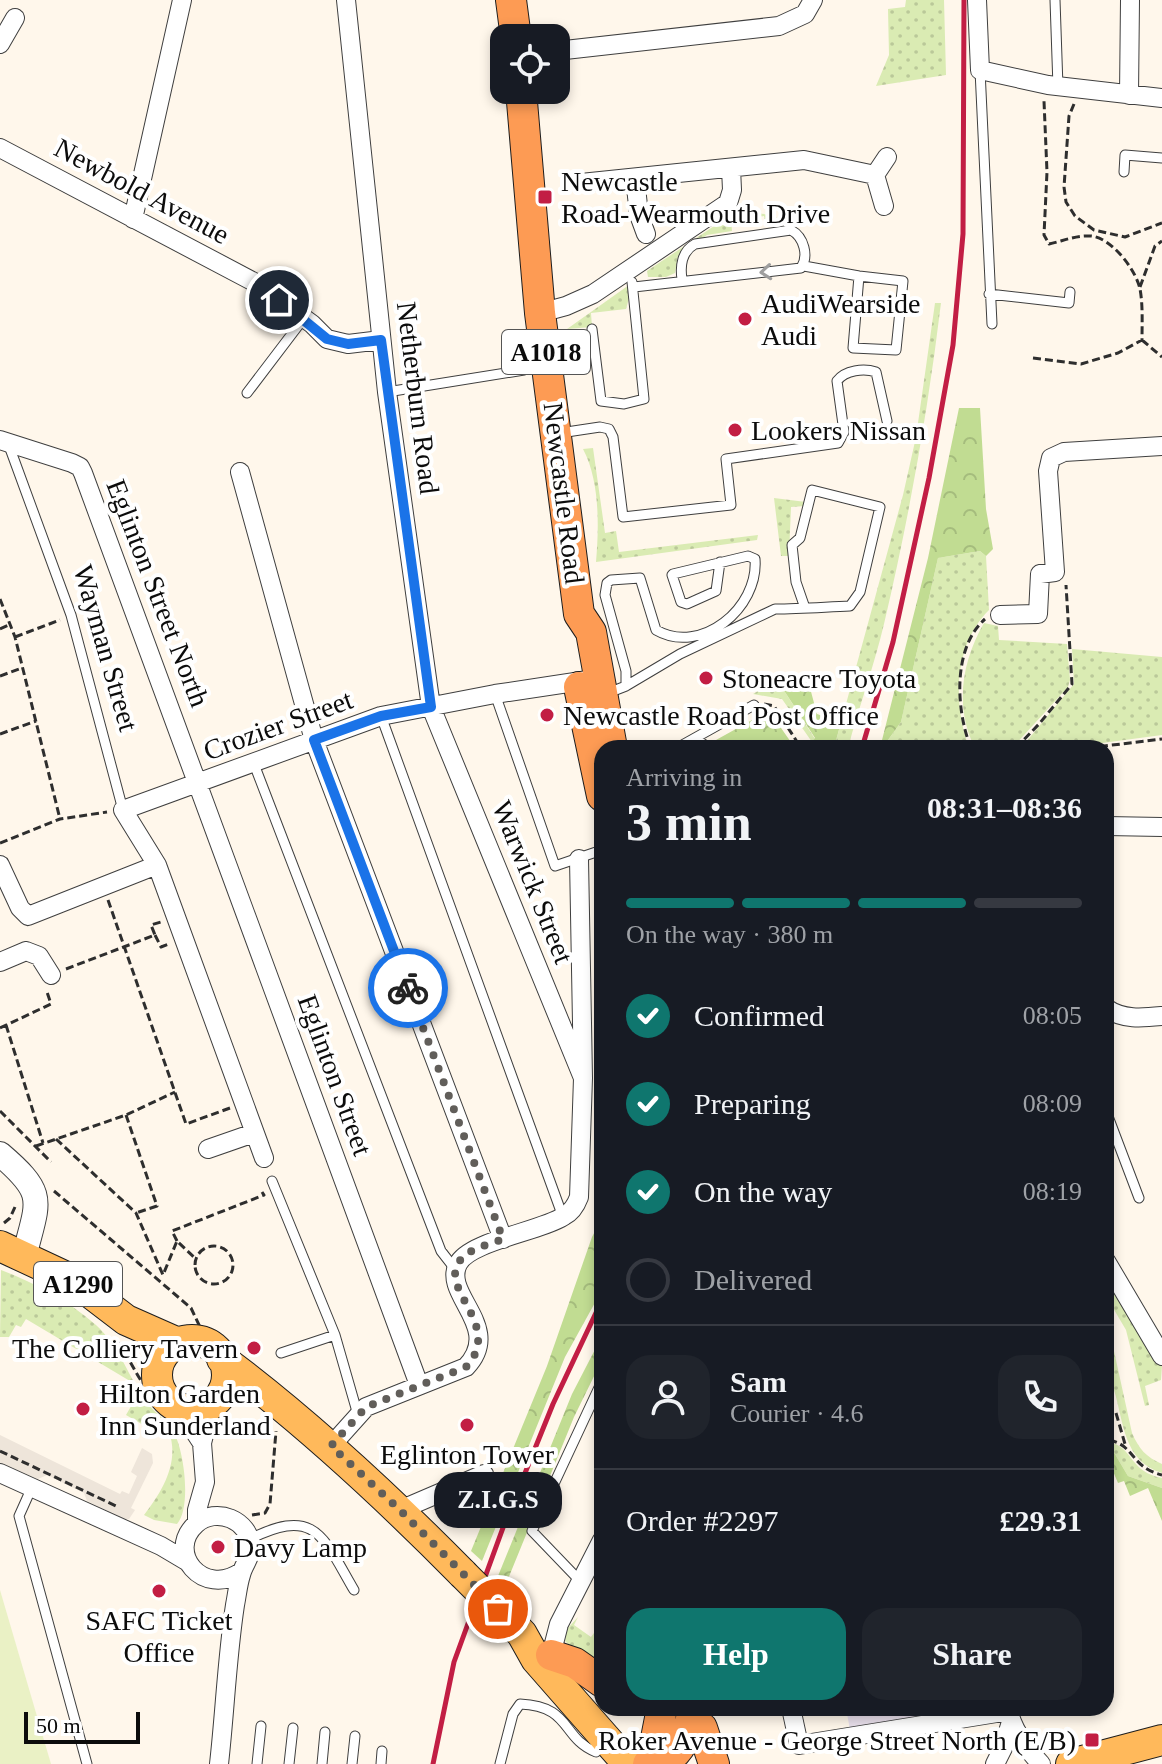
<!DOCTYPE html>
<html lang="en">
<head>
<meta charset="utf-8">
<style>
  body { margin:0; font-family:"Times New Roman",serif; background:#20242c; color:#f1f3f6; height:100vh; display:flex; flex-direction:column; font-size:30px; white-space:nowrap }
  * { box-sizing:border-box; margin:0 }
  p { font-size:26px; color:#9ea1a6 }
  .icon { flex:none; width:44px; height:44px; fill:none; stroke:currentColor; stroke-width:2; stroke-linecap:round; stroke-linejoin:round }
  .map { position:relative; flex:1; overflow:hidden }
  .details { position:absolute; left:594px; top:740px; width:520px; height:976px; display:flex; flex-direction:column; background:#171b24; border-radius:24px; box-shadow:0 4px 12px #0003 }
  .details>* { flex:none }
  .controls { position:absolute; left:490px; top:24px; display:grid; gap:16px }
  .controls a { display:grid; place-items:center; width:80px; height:80px; border-radius:16px; background:#171b24; box-shadow:0 4px 12px #0003; font-size:40px }
  .scale { position:absolute; left:24px; bottom:20px; width:116px; box-sizing:border-box; padding-left:8px; border:4px solid #0c0c0c; border-top:0; font-size:22px; line-height:28px; white-space:nowrap; color:#0c0c0c; -webkit-text-stroke:6px #fff; paint-order:stroke }
  .pin { position:absolute; display:grid; place-items:center; width:68px; height:68px; color:#fff; margin:-34px; border:4px solid #fff; border-radius:50%; box-shadow:0 2px 8px #0007 }
  .courier { position:absolute; display:grid; place-items:center; width:80px; height:80px; margin:-40px; border:6px solid #1a73e8; border-radius:50%; background:#fff; color:#222; box-shadow:0 2px 10px #0007 }
  .bubble { position:absolute; height:56px; border-radius:24px; background:#171b24; box-shadow:0 4px 12px #0003; font-size:26px; font-weight:800; line-height:56px; text-align:center }
  .overview em { font-style:normal; font-weight:800 }
  .overview div { display:flex; flex-direction:column-reverse }
  .overview { display:flex; align-items:center; justify-content:space-between; height:136px; padding:0 32px }
  h1 { font-size:52px; font-weight:800; line-height:60px }
  .bar { display:grid; grid-template-columns:repeat(4,1fr); gap:12px 8px; align-content:center; height:96px; padding:0 32px }
  .bar i { height:10px; border-radius:6px; background:#363941 }
  .bar .active { background:#0f766e }
  .bar p { grid-column:span 4 }
  .line { display:flex; align-items:center; gap:20px; padding:0 32px; border-top:2px solid #363941 }
  .line div { flex:1 }
  .round { display:grid; place-items:center; flex:none; width:84px; height:84px; border-radius:24px; background:#20242c }
  ol { padding:0 32px; list-style:none }
  li { display:flex; align-items:center; gap:24px; height:88px }
  li p { margin-inline-start:auto }
  li .icon { padding:8px; border-radius:50%; background:#0f766e; color:#fff; stroke-width:4 }
  li:last-child { color:#9ea1a6 }
  li i { width:44px; height:44px; border:4px solid #363941; border-radius:50% }
  .button { display:flex; gap:16px; margin-top:auto; padding:16px 32px }
  .button a { flex:1; height:92px; border-radius:24px; background:#0f766e; color:#fff; font-size:32px; font-weight:800; line-height:92px; text-align:center }
  .button a+a { background:#20242c; color:#f1f3f6 }
  .map>svg:first-child { display:block }
  .industrial { fill:#e8dfeb }
  .grass { fill:url(#grass-dots) }
  .forest { fill:url(#forest-crowns) }
  .pitch { fill:#eaf1c5 }
  .plaza { fill:#eee5da }
  .lines { fill:none; stroke-linecap:round; stroke-linejoin:round }
  .service-casing { stroke:#3f3f3f; stroke-width:11 }
  .minor-casing { stroke:#3f3f3f; stroke-width:20 }
  .tertiary-casing { stroke:#3f3f3f; stroke-width:26 }
  .primary-casing { stroke:#1d1d1d; stroke-width:32 }
  .trunk-casing { stroke:#1d1d1d; stroke-width:32 }
  .path { stroke:#2e2e2e; stroke-width:3; stroke-dasharray:8 4; stroke-linecap:butt }
  .service { stroke:#fff; stroke-width:9 }
  .minor { stroke:#fff; stroke-width:18 }
  .tertiary { stroke:#fff; stroke-width:24 }
  .primary { stroke:#ffb95b; stroke-width:30 }
  .trunk { stroke:#fd9b54; stroke-width:30 }
  .rail { stroke:#c21e44; stroke-width:5 }
  .primary-bridge-casing { stroke:#1d1d1d; stroke-width:32; stroke-linecap:butt }
  .primary-bridge { stroke:#ffb95b; stroke-width:30 }
  .oneway { stroke:#9e9e9e }
  .done { stroke:#615e5a; stroke-width:8; stroke-dasharray:0 14.4 }
  .route { stroke:#1a73e8; stroke-width:10 }
  .poi-dot { fill:#c21e44; stroke:#fff; stroke-width:3 }
  .labels { text-anchor:middle; dominant-baseline:central; stroke-width:8; stroke-linejoin:round; paint-order:stroke }
  .shield { fill:#fff; stroke:#555; stroke-width:2 }
  .shield-label { font-size:26px; font-weight:bold; fill:#0c0c0c }
  .poi-label { font-size:28px; fill:#0c0c0c; stroke:#fff; text-anchor:start }
  .street-label { font-size:28px; fill:#0c0c0c; stroke:#fff }
</style>
</head>
<body>
<div class="map">
<svg width="1162" height="1764" viewBox="0 0 1162 1764">
  <defs>
    <pattern id="grass-dots" width="8" height="8" patternUnits="userSpaceOnUse" patternTransform="scale(2)"><rect width="8" height="8" fill="#daebb3"/><path d="M2 2h.1M6 6h.1" fill="none" stroke="#bac899" stroke-width="1.8" stroke-linecap="round"/></pattern>
    <pattern id="forest-crowns" width="20" height="18" patternUnits="userSpaceOnUse" patternTransform="scale(2)"><rect width="20" height="18" fill="#c1dc92"/><path d="M2 6a3 3 0 1 1 6 0M12 15a3 3 0 1 1 6 0" fill="none" stroke="#a5bc7d"/></pattern>
  </defs>
  <rect width="100%" height="100%" fill="#fff7eb"/>
  <path class="industrial" d="M846,1708H984L850,1730Z"/>
  <path class="grass" d="M906,0H944L946,75L876,86L889,55L888,9L905,7Z
    M741,208L801,224L766,226L764,216L731,220L732,231L707,235L678,256L675,273L666,277H648L647,271Z
    M629,285L631,291L626,309L591,313L592,327L567,329Z
    M935,303H941C928,411 909,518 884,624C874,666 859,707 848,748H834L903,495L916,437Z
    M593,448L605,533L616,531L619,552L758,535L757,540L596,562C599,527 600,481 583,449Z
    M774,498L806,502L805,506L791,507L789,556H781Z
    M980,551L986,556L989,610C955,644 953,698 967,742L921,748H886L888,740L901,722L938,558Z
    M984,623L998,626L999,640L1067,644L1070,680L1068,687L1012,748H975C954,707 962,661 984,623Z
    M1072,649L1162,657V735L1065,748H1021L1074,684Z
    M770,684L783,689L815,739L812,742L782,699L753,694Z
    M1106,1269L1162,1366L1161,1380L1145,1386L1149,1405L1145,1406L1126,1330L1106,1296Z
    M1,1270C37,1284 67,1300 96,1325C119,1346 127,1373 143,1397C151,1410 164,1418 172,1429C184,1447 192,1507 177,1524L154,1520L144,1515C162,1492 180,1462 169,1432L158,1423L145,1426L126,1415L138,1394L132,1390L135,1384L26,1319L21,1327L16,1325L9,1337H0Z
    M1110,1333L1132,1433C1139,1449 1146,1457 1162,1464V1473C1123,1461 1124,1422 1114,1390C1112,1384 1107,1378 1106,1373C1103,1361 1106,1346 1106,1334Z
    M1113,1443C1133,1450 1131,1472 1162,1478V1488L1128,1476L1109,1444Z
    M578,1617L574,1625L591,1637L602,1622V1664C591,1654 575,1653 565,1641L567,1629Z"/>
  <path class="forest" d="M959,408H980L986,509L993,549L986,556L980,551L938,558L901,722L888,740L886,748H880L928,558Z
    M806,673L817,714L841,722L834,748H817L812,742L815,738L783,689Z
    M761,715L763,719L772,715L795,748H742L716,740Z
    M602,1218V1290L565,1357L482,1561L471,1551L547,1366L592,1237Z
    M602,1336V1360L574,1417L506,1584L498,1576L572,1394Z
    M1109,1444L1128,1476L1162,1488V1521L1148,1488L1130,1496L1124,1481L1118,1483L1106,1455Z"/>
  <path class="pitch" d="M0,1590L51,1764H0Z"/>
  <path class="plaza" d="M0,1435L120,1494L122,1491L129,1494L137,1476L131,1472L142,1448L152,1454L153,1463L131,1508L135,1510L129,1519H124L87,1501L84,1493L47,1475L38,1479L0,1463Z"/>
  <g class="lines">
    <g class="service-casing">
      <path id="service" d="M1055,0L1058,87
        M980,70L992,324
        M1124,172L1125,155L1162,158
        M804,266L859,276L903,281L896,350L853,348L859,276
        M634,287L801,268C809,256 804,237 791,230L695,244C682,251 680,266 682,279
        M989,294L1069,303L1070,292
        M592,329L601,401L624,404L644,399L632,282
        M387,392L524,370
        M247,393L304,318
        M560,433L600,427L609,429L613,437L623,517L731,505L726,459L838,443L844,432L837,381C845,370 864,368 876,372L887,421
        M8,443L71,615L123,810
        M626,686L680,654L775,609C800,609 825,607 850,606L860,592L880,507L812,490L800,538L792,545L796,582L805,608
        M608,693L626,686V671L605,595L607,583L611,580L640,578L656,630C701,656 759,608 755,559L748,556L673,574L672,575L681,602L687,604L716,591L720,562
        M495,694L555,866L602,850
        M381,716L563,1217
        M696,739L709,748
        M677,748L754,705
        M254,764L441,1251L455,1269
        M1106,1111L1139,1198
        M272,1181L335,1335L358,1415
        M281,1353L335,1335
        M32,1487L19,1516L87,1764
        M250,1539C316,1506 323,1537 354,1590
        M581,1582L532,1531L602,1381
        M257,1764L261,1726
        M289,1764L293,1728
        M322,1764L325,1732
        M352,1764L355,1736
        M381,1764L382,1751
        M500,1764L513,1714L520,1704C572,1706 561,1738 596,1752L606,1745"/>
    </g>
    <g class="minor-casing">
      <path id="minor" d="M346,0L387,392L431,707L583,1078
        M977,0L980,70L1048,85L1162,98
        M0,44L15,18
        M556,51L779,26L805,14L813,0
        M1129,95L1130,0
        M0,148L254,282L312,324L327,339L348,344L381,340
        M635,178L639,215L646,234
        M581,183L804,160L875,175
        M884,206L875,175L887,157
        M133,219L182,0
        M540,313L566,306L593,294L728,203L732,190L731,168
        M0,440L72,463L80,467L83,473L419,1385
        M240,472L314,740L503,1239
        M1000,615L1038,614L1040,574L1055,572L1048,471L1051,458L1064,452L1162,446
        M1106,826L1162,827
        M0,865L20,908L28,916L157,865
        M26,951L39,956L51,975
        M0,962L26,951
        M1106,1008C1123,1020 1142,1018 1162,1016
        M208,1149L254,1133
        M264,1158L157,865L123,810L381,716L495,694L588,680
        M1106,1261L1162,1356
        M179,1408L202,1443
        M331,1446L366,1407L466,1367C504,1327 442,1295 458,1264C469,1241 542,1231 564,1216C572,1212 576,1205 579,1197L583,1078L579,859
        M0,1473L161,1546L188,1562
        M400,1510L484,1474
        M197,1523V1510L205,1482L202,1443L212,1403
        M551,1655L559,1624L602,1540
        M791,1708L799,1745L1009,1711
        M1008,1708C1012,1730 1026,1748 1041,1764
        M219,1764C225,1711 227,1657 235,1605C237,1595 238,1584 241,1575C243,1565 251,1558 251,1547C250,1520 216,1506 196,1524C165,1552 203,1598 241,1572
        M995,1764L1003,1748L1011,1722"/>
    </g>
    <g class="tertiary-casing">
      <path id="tertiary" d="M0,1154C48,1195 38,1200 24,1257"/>
    </g>
    <g class="primary-casing">
      <path id="primary" d="M0,1246L75,1281L126,1320L178,1343
        M157 1375a35 35 0 1 1 70 0a35 35 0 1 1-70 0Z
        M222,1359C309,1424 387,1497 463,1574
        M498,1609L522,1634L536,1659L628,1764
        M1071,1764L1162,1740"/>
    </g>
    <g class="trunk-casing">
      <path id="trunk" d="M511,0L516,38
        M521,90L540,313L579,614L591,632L612,748
        M579,687L602,796
        M551,1655L575,1663L602,1682
        M702,1728L714,1764
        M648,1764C686,1758 681,1739 696,1708
        M651,1764L662,1708"/>
    </g>
    <path class="path" d="M1074,104L1069,116L1064,187L1066,202L1075,216L1094,230L1125,237L1162,223
      M1140,287L1155,246L1162,241
      M1142,340L1162,357
      M1033,358L1081,364L1118,353L1142,340C1142,323 1143,305 1140,289C1136,270 1112,238 1091,236C1076,235 1063,241 1049,244L1044,235L1047,172L1044,101
      M0,599L15,637L60,819
      M0,629L11,624
      M15,637L60,620
      M0,676L22,668
      M764,704L774,706L801,748
      M0,734L36,721
      M971,748C956,711 952,648 985,619
      M1016,748L1039,724L1072,684L1066,585
      M1088,748L1162,739
      M0,843L60,819L107,812
      M108,900L186,1124L230,1108
      M155,935L161,947L169,944
      M66,969L155,935L151,925L161,922
      M6,1025L43,1143
      M0,1028L51,1004L47,992
      M0,1111L51,1162
      M126,1115L157,1206L136,1213
      M56,1139L136,1213L163,1275L177,1241L196,1259
      M36,1146L126,1115L175,1092
      M54,1191L191,1308L208,1344
      M4,1223L10,1218L15,1207
      M177,1241L172,1231L264,1195L262,1192
      M195 1265a19 19 0 1 1 38 0a19 19 0 1 1-38 0Z
      M118,1342C133,1364 143,1390 162,1408
      M1116,1413L1125,1444
      M1109,1440C1135,1445 1130,1467 1162,1475
      M0,1451L116,1506
      M252,1515L265,1513L270,1504L276,1431"/>
    <use href="#service" class="service"/>
    <use href="#minor" class="minor"/>
    <use href="#tertiary" class="tertiary"/>
    <use href="#primary" class="primary"/>
    <use href="#trunk" class="trunk"/>
    <path class="rail" d="M862,748L893,642L929,478L953,345L963,234L964,0
      M433,1764L454,1662L504,1525L553,1404L602,1300"/>
    <g class="primary-bridge-casing">
      <path id="primary-bridge" d="M463,1574L498,1609"/>
    </g>
    <use href="#primary-bridge" class="primary-bridge"/>
  </g>
  <defs><path id="oneway-chevron" d="M-2-3.5L2.5 0L-2 3.5" fill="none" stroke-width="1.6" stroke-linecap="round" stroke-linejoin="round" transform="scale(2)"/></defs>
  <use class="oneway" href="#oneway-chevron" transform="translate(766 272) rotate(175)"/>
  <g class="lines">
    <path class="done" d="M408,988L503,1239C490,1244 467,1249 459,1262C439,1290 504,1326 466,1367L366,1407L331,1446L400,1510L498,1609"/>
    <path class="route" d="M279,300L327,339L348,344L381,340L431,707L381,716L314,740L408,988"/>
  </g>
  <g class="poi-dot">
    <rect x="537" y="189" width="16" height="16" rx="4"/>
    <circle cx="745" cy="319" r="8"/>
    <circle cx="735" cy="430" r="8"/>
    <circle cx="706" cy="678" r="8"/>
    <circle cx="547" cy="715" r="8"/>
    <circle cx="254" cy="1348" r="8"/>
    <circle cx="83" cy="1409" r="8"/>
    <circle cx="467" cy="1425" r="8"/>
    <circle cx="218" cy="1547" r="8"/>
    <circle cx="159" cy="1591" r="8"/>
    <rect x="1084" y="1732" width="16" height="16" rx="4"/>
  </g>
  <g class="labels">
    <g class="shield">
      <rect x="502" y="330" width="88" height="44" rx="6"/>
      <rect x="34" y="1262" width="88" height="44" rx="6"/>
    </g>
    <g class="shield-label">
      <text x="546" y="352">A1018</text>
      <text x="78" y="1284">A1290</text>
    </g>
    <g class="poi-label">
      <text x="561" y="181">Newcastle<tspan x="561" dy="32">Road-Wearmouth Drive</tspan></text>
      <text x="761" y="303">AudiWearside<tspan x="761" dy="32">Audi</tspan></text>
      <text x="751" y="430">Lookers Nissan</text>
      <text x="722" y="678">Stoneacre Toyota</text>
      <text x="563" y="715">Newcastle Road Post Office</text>
      <text x="238" y="1348" text-anchor="end">The Colliery Tavern</text>
      <text x="99" y="1393">Hilton Garden<tspan x="99" dy="32">Inn Sunderland</tspan></text>
      <text x="467" y="1454" text-anchor="middle">Eglinton Tower</text>
      <text x="234" y="1547">Davy Lamp</text>
      <text x="159" y="1620" text-anchor="middle">SAFC Ticket<tspan x="159" dy="32">Office</tspan></text>
      <text x="1076" y="1740" text-anchor="end">Roker Avenue - George Street North (E/B)</text>
    </g>
    <g class="street-label">
      <text transform="translate(142 191) rotate(28)">Newbold Avenue</text>
      <text transform="translate(418 398) rotate(83)">Netherburn Road</text>
      <text transform="translate(564 493) rotate(83)">Newcastle Road</text>
      <text transform="translate(158 593) rotate(69)">Eglinton Street North</text>
      <text transform="translate(106 648) rotate(74)">Wayman Street</text>
      <text transform="translate(278 725) rotate(-20)">Crozier Street</text>
      <text transform="translate(533 882) rotate(68)">Warwick Street</text>
      <text transform="translate(335 1075) rotate(70)">Eglinton Street</text>
    </g>
  </g>
</svg>
<div class="controls">
<a><svg class="icon" aria-label="locate" viewBox="0 0 24 24"><circle cx="12" cy="12" r="6"/><path d="M12 2v4M12 18v4M2 12h4M18 12h4"/></svg></a>
</div>
<div class="scale">50 m</div>
<div class="pin" style="left:498px;top:1609px;background:#ea580c"><svg class="icon" aria-label="bag" viewBox="0 0 24 24"><path d="M5 8h14l-1 12H6zM9 8a3 3 0 0 1 6 0"/></svg></div>
<div class="pin" style="left:279px;top:300px;background:#1f2937"><svg class="icon" aria-label="home" viewBox="0 0 24 24"><path d="M3 11l9-7 9 7M6 9v11h12V9"/></svg></div>
<div class="courier" style="left:408px;top:988px"><svg class="icon" aria-label="bike" viewBox="0 0 24 24"><circle cx="6" cy="16" r="4"/><circle cx="18" cy="16" r="4"/><path d="M6 16l4-8h5l3 8M10 8l3 8H6M13 5h3"/></svg></div>
<div class="bubble" style="left:434px;top:1472px;width:128px">Z.I.G.S</div>
<section class="details">
<div class="overview"><div><h1>3 min</h1><p>Arriving in</p></div><em>08:31–08:36</em></div>
<div class="bar"><i class="active"></i><i class="active"></i><i class="active"></i><i></i><p>On the way · 380 m</p></div>
<ol>
<li><svg class="icon" aria-label="check" viewBox="0 0 24 24"><path d="M5 12l5 5 9-10"/></svg>Confirmed<p>08:05</p></li>
<li><svg class="icon" aria-label="check" viewBox="0 0 24 24"><path d="M5 12l5 5 9-10"/></svg>Preparing<p>08:09</p></li>
<li><svg class="icon" aria-label="check" viewBox="0 0 24 24"><path d="M5 12l5 5 9-10"/></svg>On the way<p>08:19</p></li>
<li><i></i>Delivered</li>
</ol>
<div class="line" style="height:144px"><a class="round"><svg class="icon" aria-label="person" viewBox="0 0 24 24"><circle cx="12" cy="8" r="4"/><path d="M4 21q1-7 8-7t8 7"/></svg></a><div><b>Sam</b><p>Courier · 4.6</p></div><a class="round"><svg class="icon" aria-label="phone" viewBox="0 0 24 24"><path d="M5 4h4l2 5-3 2q2 4 5 5l2-3 5 2v4C11 20 4 13 5 4z"/></svg></a></div>
<div class="line" style="height:104px"><div>Order #2297</div><b>£29.31</b></div>
<div class="button"><a>Help</a><a>Share</a></div>
</section>
</div>
</body>
</html>
